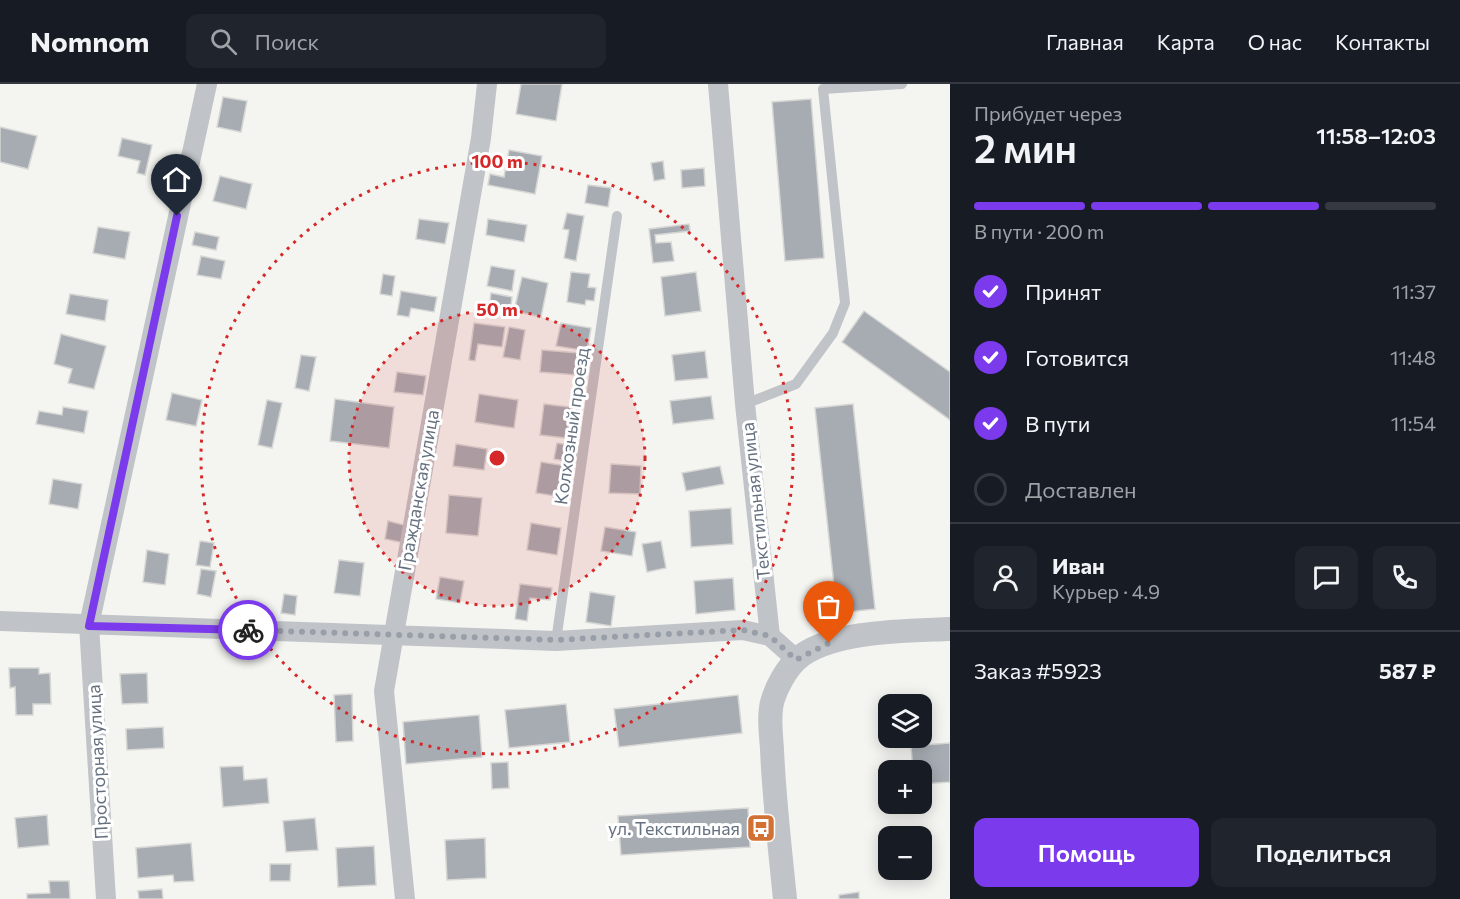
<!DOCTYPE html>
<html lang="ru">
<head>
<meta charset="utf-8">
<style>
  body { margin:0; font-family:Commissioner,sans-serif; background:#20242c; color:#f1f3f6; height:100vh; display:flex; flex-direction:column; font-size:22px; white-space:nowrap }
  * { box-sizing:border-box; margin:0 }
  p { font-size:20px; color:#9ea1a6 }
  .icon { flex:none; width:33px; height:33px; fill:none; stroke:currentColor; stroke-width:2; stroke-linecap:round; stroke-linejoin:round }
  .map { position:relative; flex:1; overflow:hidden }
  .details { display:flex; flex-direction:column; background:#171b24; width:510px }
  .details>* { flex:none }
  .fabs { position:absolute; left:878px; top:610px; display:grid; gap:12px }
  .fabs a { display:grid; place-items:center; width:54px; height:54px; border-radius:12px; background:#171b24; box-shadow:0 3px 15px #0003; font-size:30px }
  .pin { position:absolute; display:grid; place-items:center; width:51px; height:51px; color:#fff; margin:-62px -26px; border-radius:50% 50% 50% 0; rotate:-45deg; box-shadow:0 0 6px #0007 }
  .pin .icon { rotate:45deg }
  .courier { position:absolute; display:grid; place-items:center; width:60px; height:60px; margin:-30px; border:4px solid #7c3aed; border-radius:50%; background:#fff; color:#222; box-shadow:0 2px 8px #0007 }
  .summary em { font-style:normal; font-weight:600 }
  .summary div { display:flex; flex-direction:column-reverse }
  .summary { display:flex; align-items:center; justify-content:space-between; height:102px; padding:0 24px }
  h1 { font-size:39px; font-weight:600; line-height:45px }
  .bar { display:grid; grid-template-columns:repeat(4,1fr); gap:9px 6px; align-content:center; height:72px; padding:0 24px }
  .bar i { height:8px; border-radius:4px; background:#363941 }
  .bar .on { background:#7c3aed }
  .bar p { grid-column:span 4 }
  .line { display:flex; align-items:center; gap:15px; padding:0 24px; border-top:2px solid #363941 }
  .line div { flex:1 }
  .round { display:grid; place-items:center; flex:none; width:63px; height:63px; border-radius:12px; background:#20242c }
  ol { padding:0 24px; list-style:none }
  li { display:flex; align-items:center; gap:18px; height:66px }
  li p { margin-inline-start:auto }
  li .icon { padding:6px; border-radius:50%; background:#7c3aed; color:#fff; stroke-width:4 }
  li:last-child { color:#9ea1a6 }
  li i { width:33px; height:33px; border:3px solid #363941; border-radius:50% }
  .button { display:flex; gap:12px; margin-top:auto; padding:12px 24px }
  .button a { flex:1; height:69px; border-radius:12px; background:#7c3aed; color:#fff; font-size:24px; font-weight:600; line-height:69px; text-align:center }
  .button a+a { background:#20242c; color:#f1f3f6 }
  header { display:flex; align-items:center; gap:36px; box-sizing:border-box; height:84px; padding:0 30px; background:#171b24; border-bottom:2px solid #363941 }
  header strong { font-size:28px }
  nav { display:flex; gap:33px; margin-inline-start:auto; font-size:21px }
  .search { width:420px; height:54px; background:#20242c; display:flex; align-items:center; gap:15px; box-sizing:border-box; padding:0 21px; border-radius:12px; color:#9ea1a6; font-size:22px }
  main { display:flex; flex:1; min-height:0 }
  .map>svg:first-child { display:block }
  .building { fill:#a7acb3; stroke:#d6d6d4; stroke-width:1.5 }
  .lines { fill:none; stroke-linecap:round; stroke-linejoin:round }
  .service { stroke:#c0c3c7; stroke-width:10 }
  .minor { stroke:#c0c3c7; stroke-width:20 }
  .tertiary { stroke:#c0c3c7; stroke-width:24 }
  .done { stroke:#989fa8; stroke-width:6; stroke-dasharray:0 10.8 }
  .route { stroke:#7c3aed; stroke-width:8 }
  .ring { fill:none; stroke:#d62828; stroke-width:3; stroke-dasharray:3 6 }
  .labels { text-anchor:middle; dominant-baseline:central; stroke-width:6; stroke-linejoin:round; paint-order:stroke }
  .street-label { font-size:18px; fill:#667180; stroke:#fff }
  .poi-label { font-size:18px; fill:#667180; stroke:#fff; text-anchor:end }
  .centre { fill:#d62828; stroke:#fff; stroke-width:3 }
  .ring-label { font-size:18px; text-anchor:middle; font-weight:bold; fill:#d62828; stroke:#fff; stroke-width:6; stroke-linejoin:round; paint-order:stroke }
</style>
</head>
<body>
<header>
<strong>Nomnom</strong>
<div class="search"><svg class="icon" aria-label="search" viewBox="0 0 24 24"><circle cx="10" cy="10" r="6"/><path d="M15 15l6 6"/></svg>Поиск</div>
<nav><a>Главная</a><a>Карта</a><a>О нас</a><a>Контакты</a></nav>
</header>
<main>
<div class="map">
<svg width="950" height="815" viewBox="0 0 950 815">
  <rect width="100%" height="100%" fill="#f4f5f1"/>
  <path class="building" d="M521,0H562L556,37L516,30Z
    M223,13L247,17L241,48L217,43Z
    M811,15L824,174L785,177L772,18Z
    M0,43L37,52L28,85L0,78Z
    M122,54L152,61L145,91L137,89L140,77L118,72Z
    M509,66L542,72L535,110L488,101L490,90L504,93Z
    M663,77L665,95L654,97L651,79Z
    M704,84L705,102L682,104L681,86Z
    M220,92L252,100L246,125L213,117Z
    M588,101L611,104L608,123L585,119Z
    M567,129L584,132L576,177L564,174L569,146L563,145Z
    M419,135L449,139L445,160L416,155Z
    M488,135L527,141L524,158L486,151Z
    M689,140L690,147L655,151L656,159L671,158L674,177L653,179L649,145Z
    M98,143L130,148L125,175L93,169Z
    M195,148L219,153L216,166L192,161Z
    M201,172L225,177L221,195L197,191Z
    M491,182L515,186L512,207L487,202Z
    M571,188L590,190L588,203L596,204L594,217L586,216L585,221L567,218Z
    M696,188L701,227L665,232L661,193Z
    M383,190L395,192L392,212L380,210Z
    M522,193L548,199L541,233L514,227Z
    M401,207L437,213L434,228L411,224L409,233L397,231Z
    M491,209L512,213L510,228L489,224Z
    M70,210L108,216L105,237L66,230Z
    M864,227L950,288V336L842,258Z
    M474,239L505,243L502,263L478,260L475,277L469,276Z
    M561,239L591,244L587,267L556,262Z
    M509,243L525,246L520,276L503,273Z
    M61,250L106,262L94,305L68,299L72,285L54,280Z
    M542,266L579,269L577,291L540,288Z
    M705,267L708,294L675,297L672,271Z
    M301,271L316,273L309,307L295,304Z
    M397,288L426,292L423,311L394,308Z
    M172,309L202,316L196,342L166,336Z
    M479,310L518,316L514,344L475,338Z
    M711,312L714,335L673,340L670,317Z
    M335,315L394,323L389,364L330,357Z
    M267,316L282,319L272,364L258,361Z
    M544,320L578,324L574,355L540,351Z
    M853,320L875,525L837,529L815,324Z
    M63,323L88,327L84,349L36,340L39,327L62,331Z
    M557,359L579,363L576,379L554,375Z
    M456,360L487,365L484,386L453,382Z
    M541,378L573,383L568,414L536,409Z
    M611,380L641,382L640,410L609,409Z
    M720,382L724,400L686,407L682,389Z
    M53,395L82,400L78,425L49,420Z
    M449,411L482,414L478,452L446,449Z
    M731,424L733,460L691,463L689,427Z
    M388,437L408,442L405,459L385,455Z
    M531,439L561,444L557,471L527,466Z
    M605,443L636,448L632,472L601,467Z
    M200,457L214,459L210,483L196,481Z
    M661,457L666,484L647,488L642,460Z
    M147,466L169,470L165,501L143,498Z
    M339,476L364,479L360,512L334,509Z
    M201,485L216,487L211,513L197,510Z
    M440,493L464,497L460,519L436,515Z
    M733,494L735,526L696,530L694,497Z
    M520,500L552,504L550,516L530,514L527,537L515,535Z
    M590,508L615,512L611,542L586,538Z
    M284,510L297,512L295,531L281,529Z
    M9,584H39V590L50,589L51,620H33V631H16L15,603L10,604Z
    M147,589L148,619L122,620L120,590Z
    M352,610L353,657L336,658L334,611Z
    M738,611L742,649L619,663L614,625Z
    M566,620L570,658L509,664L505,626Z
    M479,631L482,673L406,680L403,638Z
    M163,643L164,664L127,666L126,645Z
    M950,659V698L921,700V687H913L911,662Z
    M508,678L509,704L492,705L491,679Z
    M243,682L244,696L267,694L269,719L223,723L220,683Z
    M748,724L750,763L621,771L618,732Z
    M47,731L49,761L18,764L15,734Z
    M315,734L318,766L286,768L283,737Z
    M485,754L486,794L447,796L445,756Z
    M191,759L194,797L174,798L173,791L138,794L136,764Z
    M374,762L376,801L338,803L336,764Z
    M270,780H291L290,797H270Z
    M49,797H69L70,815H27V810L50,809Z
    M162,805L163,815H139L138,807Z
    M859,808V815H839V811Z"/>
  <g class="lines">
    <path class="service" d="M745,320L796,300L833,249L845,219L823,5L902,0
      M556,557L617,132"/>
    <path class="minor" d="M718,0L745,320L770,552L797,576
      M0,537L556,557L743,546L770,552
      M106,815L89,541L207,0
      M405,815L384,607L481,54L487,0"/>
    <path class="tertiary" d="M785,815C780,765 774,715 772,665C771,650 768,630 773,615C777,602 786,586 796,576C829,546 907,547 950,545"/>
  </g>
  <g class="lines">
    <path class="done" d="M248,546L556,556L743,546L770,552L796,576L829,559"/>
    <path class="route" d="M177,132L89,542L248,546"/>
  </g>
  <circle cx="497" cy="374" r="148" fill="#d62828" fill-opacity=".12"/>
  <g class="ring">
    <circle cx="497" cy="374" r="148"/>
    <circle cx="497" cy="374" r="296"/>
  </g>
  <defs>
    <g id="bus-square" transform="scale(1.5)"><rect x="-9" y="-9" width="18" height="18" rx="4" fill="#d27134" stroke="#fff"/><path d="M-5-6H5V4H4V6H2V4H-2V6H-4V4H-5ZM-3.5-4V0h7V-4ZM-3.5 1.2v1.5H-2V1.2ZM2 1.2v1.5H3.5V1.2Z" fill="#fff"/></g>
  </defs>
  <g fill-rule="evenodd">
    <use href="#bus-square" x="761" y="744"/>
  </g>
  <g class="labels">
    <g class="street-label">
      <text transform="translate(571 342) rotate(-82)">Колхозный проезд</text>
      <text transform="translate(418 406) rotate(-80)">Гражданская улица</text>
      <text transform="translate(755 417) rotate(-96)">Текстильная улица</text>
      <text transform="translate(97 678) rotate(-93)">Просторная улица</text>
    </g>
    <g class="poi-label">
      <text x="740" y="744">ул. Текстильная</text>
    </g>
  </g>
  <circle cx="497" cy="374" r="9" class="centre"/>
  <g class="ring-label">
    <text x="497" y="84">100 m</text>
    <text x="497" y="232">50 m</text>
  </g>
</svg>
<div class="fabs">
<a><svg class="icon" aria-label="layers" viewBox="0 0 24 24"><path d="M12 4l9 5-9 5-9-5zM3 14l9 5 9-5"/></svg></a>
<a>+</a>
<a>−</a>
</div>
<div class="pin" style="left:829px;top:559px;background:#ea580c"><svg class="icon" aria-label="bag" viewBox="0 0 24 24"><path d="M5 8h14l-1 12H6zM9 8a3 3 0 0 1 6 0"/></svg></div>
<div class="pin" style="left:177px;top:132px;background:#1f2937"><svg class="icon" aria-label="home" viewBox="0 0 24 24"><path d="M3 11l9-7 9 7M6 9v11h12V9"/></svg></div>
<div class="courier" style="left:248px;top:546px"><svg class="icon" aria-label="bike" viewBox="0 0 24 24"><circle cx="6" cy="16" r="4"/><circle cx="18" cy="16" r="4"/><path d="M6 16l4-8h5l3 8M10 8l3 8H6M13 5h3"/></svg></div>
</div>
<section class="details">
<div class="summary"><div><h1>2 мин</h1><p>Прибудет через</p></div><em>11:58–12:03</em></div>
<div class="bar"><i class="on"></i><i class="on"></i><i class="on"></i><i></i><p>В пути · 200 m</p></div>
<ol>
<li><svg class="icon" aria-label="check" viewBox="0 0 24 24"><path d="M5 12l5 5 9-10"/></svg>Принят<p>11:37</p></li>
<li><svg class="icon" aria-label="check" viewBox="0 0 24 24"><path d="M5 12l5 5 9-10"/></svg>Готовится<p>11:48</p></li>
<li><svg class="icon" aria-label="check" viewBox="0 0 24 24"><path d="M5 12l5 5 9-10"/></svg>В пути<p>11:54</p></li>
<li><i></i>Доставлен</li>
</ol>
<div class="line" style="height:108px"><a class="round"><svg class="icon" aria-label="person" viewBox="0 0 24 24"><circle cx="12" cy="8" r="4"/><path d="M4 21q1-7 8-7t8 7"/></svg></a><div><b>Иван</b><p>Курьер · 4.9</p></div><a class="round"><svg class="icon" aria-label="chat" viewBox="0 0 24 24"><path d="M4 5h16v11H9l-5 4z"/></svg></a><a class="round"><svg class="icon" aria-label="phone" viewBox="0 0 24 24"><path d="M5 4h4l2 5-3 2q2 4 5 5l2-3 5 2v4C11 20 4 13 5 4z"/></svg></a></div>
<div class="line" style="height:78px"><div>Заказ #5923</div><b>587 ₽</b></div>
<div class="button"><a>Помощь</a><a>Поделиться</a></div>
</section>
</main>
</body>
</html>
